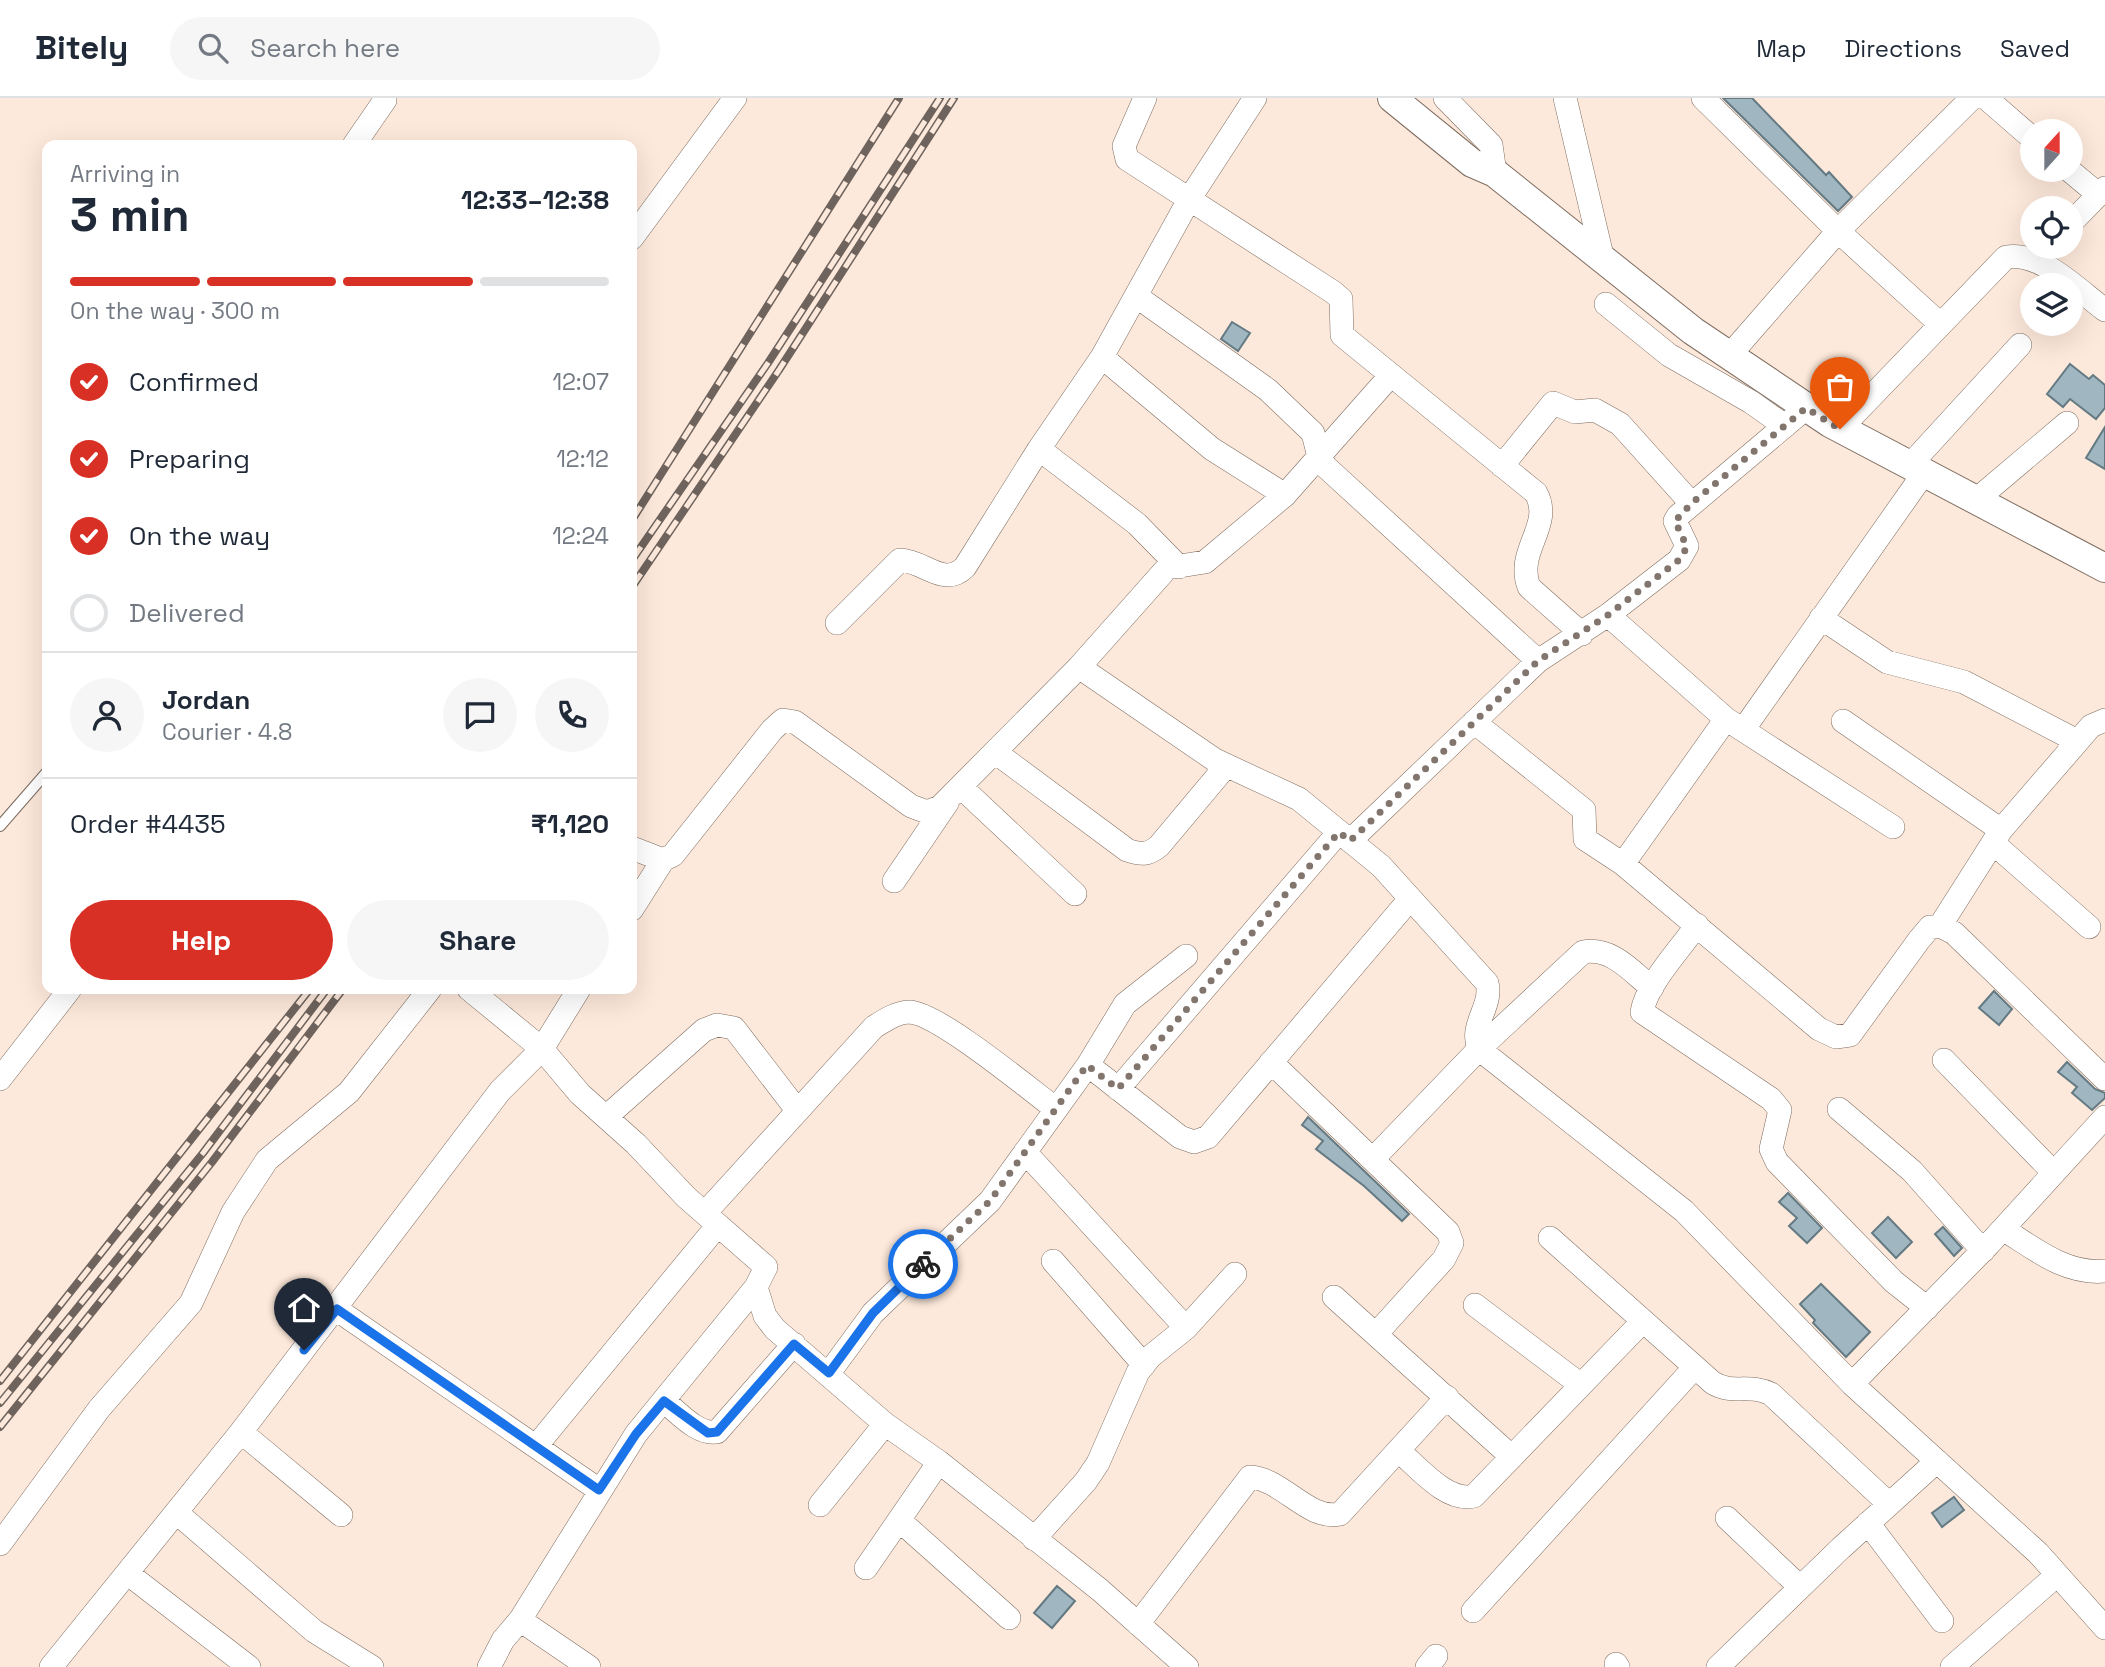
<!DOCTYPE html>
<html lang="en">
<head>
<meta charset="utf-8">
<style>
  body { margin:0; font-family:"Space Grotesk",sans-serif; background:#f6f6f7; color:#1f2937; height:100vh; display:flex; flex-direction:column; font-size:26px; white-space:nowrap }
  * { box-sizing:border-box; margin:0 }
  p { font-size:23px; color:#747a83 }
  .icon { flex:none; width:38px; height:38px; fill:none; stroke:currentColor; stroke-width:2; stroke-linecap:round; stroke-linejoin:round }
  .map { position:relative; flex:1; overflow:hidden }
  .panel { position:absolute; left:42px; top:42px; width:595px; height:854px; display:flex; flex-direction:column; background:#fff; border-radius:14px; box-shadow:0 7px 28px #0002 }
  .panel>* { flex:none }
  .needle { width:46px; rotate:21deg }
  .buttons { position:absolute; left:2020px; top:21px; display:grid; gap:14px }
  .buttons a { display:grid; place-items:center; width:63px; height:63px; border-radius:50%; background:#fff; box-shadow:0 7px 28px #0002; font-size:35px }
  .pin { position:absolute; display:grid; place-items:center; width:60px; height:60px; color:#fff; margin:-72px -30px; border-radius:50% 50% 50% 0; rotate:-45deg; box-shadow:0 0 7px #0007 }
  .pin .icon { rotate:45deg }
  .courier { position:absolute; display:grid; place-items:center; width:70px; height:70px; margin:-35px; border:5px solid #1a73e8; border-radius:50%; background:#fff; color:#222; box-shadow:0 2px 9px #0007 }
  .headline em { font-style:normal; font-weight:600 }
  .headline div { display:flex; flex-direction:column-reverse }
  .headline { display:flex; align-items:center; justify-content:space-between; height:119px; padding:0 28px }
  h1 { font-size:46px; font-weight:600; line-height:52px }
  .bar { display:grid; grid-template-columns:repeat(4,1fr); gap:10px 7px; align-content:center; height:84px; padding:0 28px }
  .bar i { height:9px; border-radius:5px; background:#e0e1e3 }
  .bar .active { background:#d93025 }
  .bar p { grid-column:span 4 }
  .line { display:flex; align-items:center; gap:18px; padding:0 28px; border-top:2px solid #e0e1e3 }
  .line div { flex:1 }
  .round { display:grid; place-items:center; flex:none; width:74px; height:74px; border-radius:37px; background:#f6f6f7 }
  ol { padding:0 28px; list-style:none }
  li { display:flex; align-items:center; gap:21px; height:77px }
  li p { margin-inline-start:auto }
  li .icon { padding:7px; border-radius:50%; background:#d93025; color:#fff; stroke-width:4 }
  li:last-child { color:#747a83 }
  li i { width:38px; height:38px; border:4px solid #e0e1e3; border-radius:50% }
  .action { display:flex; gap:14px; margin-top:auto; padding:14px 28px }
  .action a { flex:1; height:80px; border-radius:42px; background:#d93025; color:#fff; font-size:28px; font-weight:600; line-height:80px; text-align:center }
  .action a+a { background:#f6f6f7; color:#1f2937 }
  header { display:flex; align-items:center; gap:42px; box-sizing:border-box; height:98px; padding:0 35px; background:#fff; border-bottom:2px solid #e0e1e3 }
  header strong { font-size:33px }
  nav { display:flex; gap:38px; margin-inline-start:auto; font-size:24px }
  .search { width:490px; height:63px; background:#f6f6f7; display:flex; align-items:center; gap:18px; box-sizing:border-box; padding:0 24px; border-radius:38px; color:#747a83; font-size:26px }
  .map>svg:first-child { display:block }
  .building { fill:#a0b6c0; stroke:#647a83; stroke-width:2 }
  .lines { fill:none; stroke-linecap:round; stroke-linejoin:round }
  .service-casing { stroke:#7e6d60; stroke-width:12 }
  .minor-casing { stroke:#7e6d60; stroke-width:24 }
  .tertiary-casing { stroke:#7e6d60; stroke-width:30 }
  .service { stroke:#fff; stroke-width:10 }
  .minor { stroke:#fff; stroke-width:23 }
  .tertiary { stroke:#fff; stroke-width:28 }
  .rail-casing { stroke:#6f645d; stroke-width:8 }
  .rail { stroke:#fde9db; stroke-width:5; stroke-dasharray:16; stroke-linecap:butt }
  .done { stroke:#82756d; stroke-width:7; stroke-dasharray:0 12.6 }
  .route { stroke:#1a73e8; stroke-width:9 }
</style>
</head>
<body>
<header>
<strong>Bitely</strong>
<div class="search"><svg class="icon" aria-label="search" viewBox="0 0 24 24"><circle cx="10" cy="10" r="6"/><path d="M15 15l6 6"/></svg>Search here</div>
<nav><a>Map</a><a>Directions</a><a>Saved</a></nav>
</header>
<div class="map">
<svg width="2105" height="1569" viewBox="0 0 2105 1569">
  <rect width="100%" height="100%" fill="#fde9db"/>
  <path class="building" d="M1723,0H1752L1826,77L1829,74L1852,99L1838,113Z
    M1232,224L1250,235L1238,253L1221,241Z
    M2070,266L2089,281L2093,277L2105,287V310L2096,321L2070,301L2063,309L2047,296Z
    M2105,329V371L2086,360Z
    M1994,893L2012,911L1999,927L1979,910Z
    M2067,964L2095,991L2105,995V1000L2092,1012L2072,995L2077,989L2058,974Z
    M1308,1019L1409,1116L1402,1123L1364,1088L1316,1051L1323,1043L1302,1027Z
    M1788,1095L1822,1130L1807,1145L1789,1128L1797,1120L1779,1104Z
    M1888,1119L1912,1144L1896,1160L1872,1135Z
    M1943,1129L1962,1150L1954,1158L1935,1136Z
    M1821,1186L1870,1234L1846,1259L1813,1225L1815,1222L1800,1206Z
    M1954,1399L1964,1412L1942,1429L1932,1415Z
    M1057,1488L1075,1503L1052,1530L1034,1515Z"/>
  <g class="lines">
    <g class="service-casing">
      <path id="service" d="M0,728L47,674"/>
    </g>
    <g class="minor-casing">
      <path id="minor" d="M1145,0L1124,48L1127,61L1333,194L1341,201L1342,237L1536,395C1554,428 1515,452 1529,489L1582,536
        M1445,0L1491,47L1495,75
        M1565,0L1603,162
        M1703,0L1838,133L1940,226
        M1986,0L2032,40
        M354,47L385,2
        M2069,72L2099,97
        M2070,126L2105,90
        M632,140L735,0
        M1136,198L1268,292L1313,335L1319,359L1326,369L1538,563
        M1606,206L1669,257L1751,304L1785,328
        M1729,258L1838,133L1972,0
        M1102,259L1212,351L1285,397
        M1840,331L2006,159C2041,153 2078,192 2105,212
        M1039,351L1137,426L1179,469
        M1910,367L2020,247
        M1502,368L1553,305L1575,314L1595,312L1620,326L1691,405
        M1976,402L2067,325
        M1608,517L1726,621L1893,729
        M1821,520L1887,564L1964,584L2077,643
        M837,525L900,462C925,463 944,490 965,469L1039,351L1102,259L1190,100L1255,0
        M1079,569L1215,662L1299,701L1381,768L1487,885C1493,909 1469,926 1479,951L1684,1113L1852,1286L2038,1455L2105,1530
        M1843,623L2001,732
        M1474,624L1584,712L1585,741L1623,766L1819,931L1836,939L1850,937L1919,842L1930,829L1940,828L1954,835L2105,981
        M1743,632L1924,375
        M995,654L1127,752C1141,757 1148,757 1159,748L1226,668
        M961,689L1075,796
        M1350,743L1538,563L1608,517L1679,462L1687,448L1675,423L1678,418L1806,310
        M1993,745L2089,829
        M632,750L663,762L673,757L772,632L783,622L795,624L911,708L927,714L940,709L1079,569L1167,470L1205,464L1285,397L1391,277
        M1623,766L1726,621
        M894,783L947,705
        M632,811L663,762
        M1697,827C1681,850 1646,887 1642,914L1771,1001L1780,1012L1771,1051L1777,1064L1894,1184L1927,1210
        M1940,828L2001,732L2091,628L2105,622
        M469,891L542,951L580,996L636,1046L686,1099L766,1169L756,1189L765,1218L775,1231L885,1326L939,1364L1100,1492L1187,1569
        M1944,962L2054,1075
        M1271,964L1448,1134L1452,1145L1444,1161L1376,1236
        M1088,967L1180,1039L1194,1044L1208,1039L1410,801
        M0,981L70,891
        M1118,991L1339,734
        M1839,1011L1912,1073L1983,1153
        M606,1019L704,932L717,927L734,930L797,1012
        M1025,1054L1186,1230
        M1373,1061L1479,951L1583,854C1612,849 1631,873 1652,890
        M705,1115L874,929C885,922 897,914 910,914C939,916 1028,990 1056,1011
        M2003,1131C2035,1151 2066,1177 2105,1173
        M1550,1140L1713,1285C1734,1297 1749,1285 1771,1296L1889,1406
        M1053,1163L1144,1267
        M1334,1199L1512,1359
        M1475,1207L1581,1287
        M336,1211L599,1392
        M829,1275L873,1215L990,1103L1088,967L1125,906L1186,858
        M1852,1286L1989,1146L2105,1019
        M664,1303C678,1314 697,1337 717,1334L794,1246
        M241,1334L341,1417
        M537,1347L718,1127
        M1399,1353C1418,1369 1447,1405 1474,1398L1643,1223
        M820,1407L885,1326
        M177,1415L314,1533L372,1569
        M1727,1420L1800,1489
        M899,1422L1009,1520
        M1868,1425L1942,1523
        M1034,1441L1086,1383L1098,1365L1138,1274L1150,1259L1186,1230L1235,1176
        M0,1446L99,1311L191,1205L233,1114L267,1062L349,994L430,891
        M866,1470L939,1364
        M127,1475L249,1569
        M1473,1513L1695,1269
        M520,1522L589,1569
        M1138,1526L1250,1379C1283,1381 1308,1423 1340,1416L1447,1299
        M1616,1566L1618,1569
        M51,1569L241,1334L500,993L542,951L579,891
        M489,1569L503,1542L520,1522L636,1336L756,1189
        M1427,1569L1436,1558
        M1718,1569L1841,1450L1937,1363
        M1952,1569L2057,1477"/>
    </g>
    <g class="tertiary-casing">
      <path id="tertiary" d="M1392,0L1472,65L1495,75L1693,233L1830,325L2105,470"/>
    </g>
    <use href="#service" class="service"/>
    <use href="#minor" class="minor"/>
    <use href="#tertiary" class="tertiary"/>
    <g class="rail-casing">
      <path id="rail" d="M632,422L899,0
        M632,462L768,265L940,0
        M632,489L779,272L954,0
        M0,1283L310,891
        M0,1305L203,1055L327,891
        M0,1329L212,1064L343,891"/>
    </g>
    <use href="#rail" class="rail"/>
  </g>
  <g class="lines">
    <path class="done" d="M923,1166L990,1103L1087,967L1118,991L1339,734L1350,743L1538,563L1608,517L1679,462L1687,449L1675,423L1692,405L1806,310L1840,331"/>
    <path class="route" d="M304,1252L337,1211L599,1392L636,1336L664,1303L708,1335L717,1334L794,1246L829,1275L873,1215L923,1166"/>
  </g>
</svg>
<div class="buttons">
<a><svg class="needle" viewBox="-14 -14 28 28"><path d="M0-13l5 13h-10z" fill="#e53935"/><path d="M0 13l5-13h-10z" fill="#747a83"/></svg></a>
<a><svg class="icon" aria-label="locate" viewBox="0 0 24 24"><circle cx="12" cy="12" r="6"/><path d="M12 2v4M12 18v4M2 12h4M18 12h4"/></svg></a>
<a><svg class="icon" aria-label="layers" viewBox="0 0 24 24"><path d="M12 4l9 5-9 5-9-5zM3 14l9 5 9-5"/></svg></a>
</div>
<div class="pin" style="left:1840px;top:331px;background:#ea580c"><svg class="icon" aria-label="bag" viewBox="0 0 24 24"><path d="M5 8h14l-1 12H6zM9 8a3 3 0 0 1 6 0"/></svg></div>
<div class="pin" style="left:304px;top:1252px;background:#1f2937"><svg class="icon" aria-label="home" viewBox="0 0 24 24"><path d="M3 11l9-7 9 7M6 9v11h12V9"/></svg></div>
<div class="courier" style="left:923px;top:1166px"><svg class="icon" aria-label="bike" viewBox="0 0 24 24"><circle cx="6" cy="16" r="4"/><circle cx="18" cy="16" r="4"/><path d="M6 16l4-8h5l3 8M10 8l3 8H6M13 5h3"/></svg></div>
<section class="panel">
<div class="headline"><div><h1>3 min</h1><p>Arriving in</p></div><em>12:33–12:38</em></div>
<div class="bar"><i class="active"></i><i class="active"></i><i class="active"></i><i></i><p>On the way · 300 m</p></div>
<ol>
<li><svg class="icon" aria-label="check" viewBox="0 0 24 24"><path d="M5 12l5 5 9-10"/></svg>Confirmed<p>12:07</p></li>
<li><svg class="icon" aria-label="check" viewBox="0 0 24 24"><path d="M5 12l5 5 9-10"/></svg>Preparing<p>12:12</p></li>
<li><svg class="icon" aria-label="check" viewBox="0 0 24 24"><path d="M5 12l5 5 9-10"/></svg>On the way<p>12:24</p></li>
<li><i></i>Delivered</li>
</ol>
<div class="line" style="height:126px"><a class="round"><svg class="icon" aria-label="person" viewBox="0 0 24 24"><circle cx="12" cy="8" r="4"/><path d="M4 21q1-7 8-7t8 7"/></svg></a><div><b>Jordan</b><p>Courier · 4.8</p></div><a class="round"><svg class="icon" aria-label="chat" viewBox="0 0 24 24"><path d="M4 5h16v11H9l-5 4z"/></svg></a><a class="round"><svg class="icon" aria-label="phone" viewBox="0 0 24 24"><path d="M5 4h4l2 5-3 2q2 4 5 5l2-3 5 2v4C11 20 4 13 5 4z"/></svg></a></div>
<div class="line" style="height:91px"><div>Order #4435</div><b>₹1,120</b></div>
<div class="action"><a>Help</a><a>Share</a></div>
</section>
</div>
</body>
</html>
